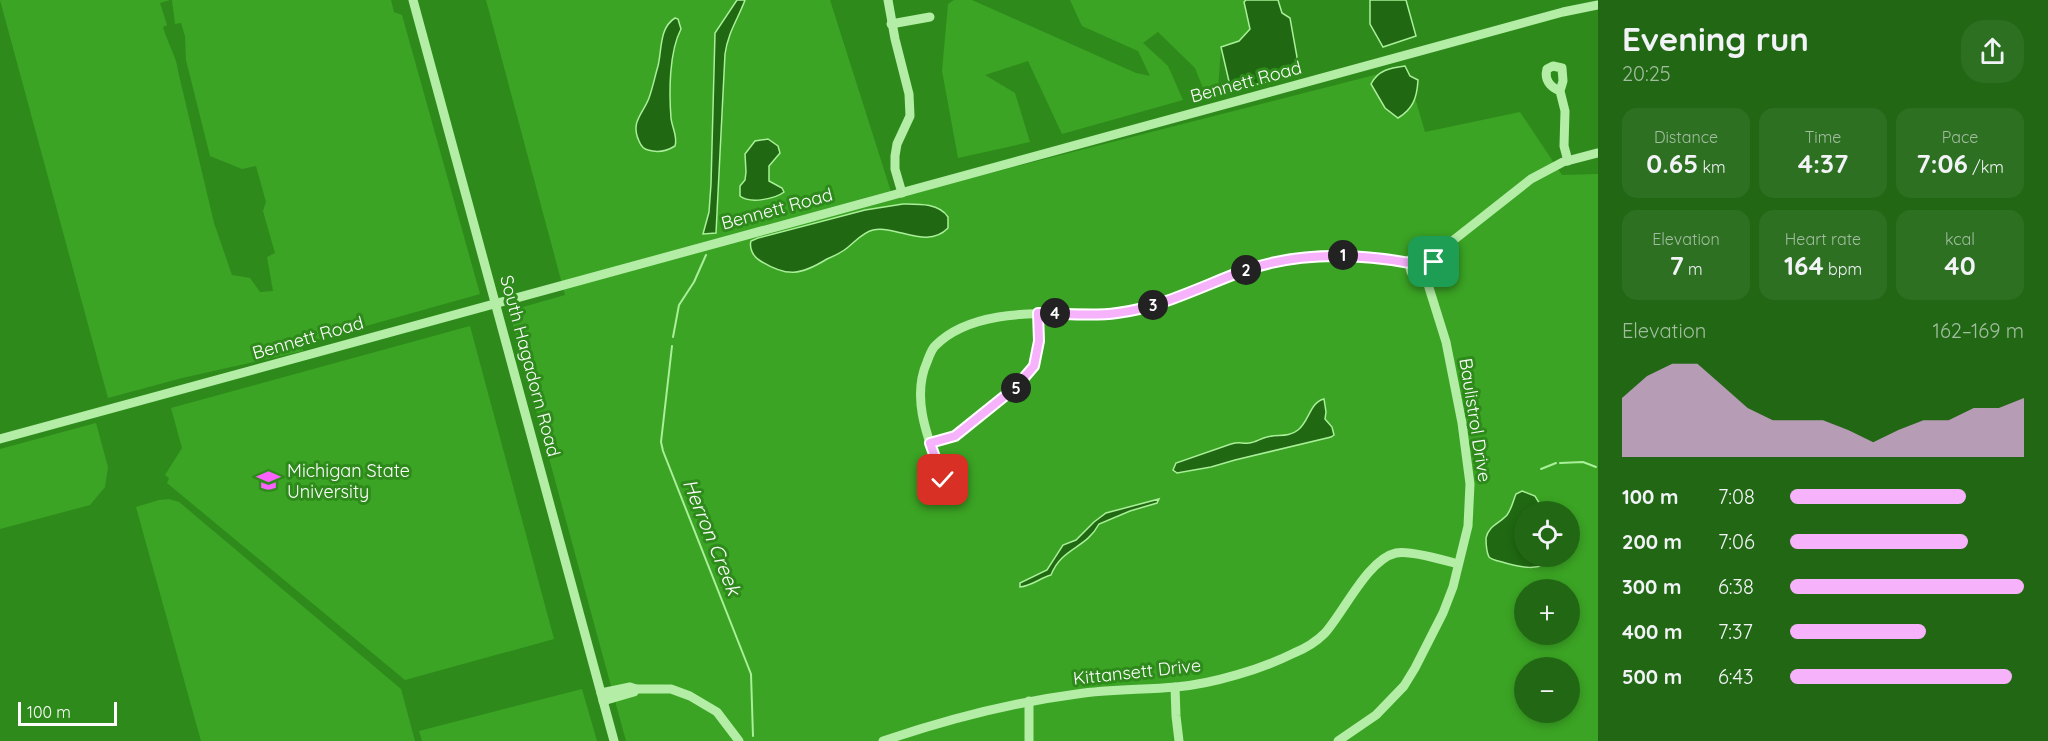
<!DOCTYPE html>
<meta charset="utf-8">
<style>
body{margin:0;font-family:Quicksand,sans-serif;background:#2e7022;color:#f1f3f6;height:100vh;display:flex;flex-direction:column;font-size:22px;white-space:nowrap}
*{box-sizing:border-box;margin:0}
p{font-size:20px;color:#a2bea0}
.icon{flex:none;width:33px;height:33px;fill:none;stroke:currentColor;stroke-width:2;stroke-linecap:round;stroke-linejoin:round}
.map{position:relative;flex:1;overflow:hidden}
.sheet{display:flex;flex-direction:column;background:#226814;width:450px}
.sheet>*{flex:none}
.tools{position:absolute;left:1514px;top:501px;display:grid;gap:12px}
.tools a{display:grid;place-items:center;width:66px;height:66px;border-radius:50%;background:#226814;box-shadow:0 3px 9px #0003;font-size:30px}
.scale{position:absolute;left:18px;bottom:15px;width:99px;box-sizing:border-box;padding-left:6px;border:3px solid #fff;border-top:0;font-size:16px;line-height:21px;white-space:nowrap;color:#fff;-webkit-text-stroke:4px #2e8b1b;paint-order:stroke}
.pin{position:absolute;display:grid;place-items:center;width:51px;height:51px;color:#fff;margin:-26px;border-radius:12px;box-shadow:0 3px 9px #0006}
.km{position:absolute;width:30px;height:30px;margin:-15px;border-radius:50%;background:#222;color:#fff;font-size:16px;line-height:30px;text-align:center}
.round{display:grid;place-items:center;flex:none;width:63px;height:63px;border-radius:24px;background:#2e7022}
.head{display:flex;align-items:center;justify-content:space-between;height:102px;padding:0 24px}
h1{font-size:33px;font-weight:800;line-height:45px}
.metrics{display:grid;grid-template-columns:repeat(3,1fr);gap:9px;height:102px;padding:6px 24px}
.metrics div{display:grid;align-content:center;border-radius:15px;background:#2e7022;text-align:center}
.metrics b{font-size:26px;font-weight:800}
.metrics small{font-size:16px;font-weight:400}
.metrics p{font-size:16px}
.chart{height:168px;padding:12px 24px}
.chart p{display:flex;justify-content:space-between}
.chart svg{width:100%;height:108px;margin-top:6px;fill:#f6b2fa;opacity:.7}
ul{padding:0 24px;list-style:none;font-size:20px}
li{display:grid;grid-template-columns:96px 72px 1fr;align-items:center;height:45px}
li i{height:15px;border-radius:8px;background:#f6b2fa}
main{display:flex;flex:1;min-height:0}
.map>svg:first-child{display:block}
.green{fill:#3ba424;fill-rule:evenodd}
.water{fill:#206912;stroke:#aaef99;stroke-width:1.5}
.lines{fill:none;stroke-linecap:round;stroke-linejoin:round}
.stream{stroke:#aaef99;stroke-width:2}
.minor{stroke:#b3eda6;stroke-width:9}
.route-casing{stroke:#fff;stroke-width:12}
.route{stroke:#f6b2fa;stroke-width:8}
.labels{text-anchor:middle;stroke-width:6;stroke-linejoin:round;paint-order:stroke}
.street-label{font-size:18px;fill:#fff;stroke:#2e8b1b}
.poi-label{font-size:18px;fill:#fff;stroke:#2e8b1b;text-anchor:start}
.water-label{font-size:20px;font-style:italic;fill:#fff;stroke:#2e8b1b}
</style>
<main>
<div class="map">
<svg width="1598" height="741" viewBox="0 0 1598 741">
<rect width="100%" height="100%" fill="#2e8b1b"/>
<g class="green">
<path d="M 0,0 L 170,0 L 160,3 L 167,25 L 163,27 C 166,39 178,61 178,71 L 214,223 L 232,275 L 250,278 L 260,292 L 273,291 L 267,257 L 275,253 L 263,211 L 266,202 L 256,166 L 242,169 L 210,156 L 186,60 L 185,36 L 181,23 L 175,24 L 172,0 L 391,0 L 394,12 L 402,15 L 480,294 L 302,344 L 303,351 L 182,378 L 108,398 Z"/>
<path d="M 486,0 L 830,0 L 893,198 L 1406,67 L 1425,132 L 1520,112 L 1562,175 L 1598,174 L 1598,741 L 626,741 L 509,311 L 565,295 ZM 1524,512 L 1569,512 L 1569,556 L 1524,556 ZM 1524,590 L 1569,590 L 1569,634 L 1524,634 ZM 1524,668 L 1569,668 L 1569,712 L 1524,712 Z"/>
<polygon points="954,0 972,0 1136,73 1150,76 1138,51 1082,26 1070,0 1246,0 1244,2 1250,29 1239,41 1221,47 1218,90 1205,93 1195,68 1158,32 1143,43 1168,66 1183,100 1062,134 1028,61 985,75 1015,93 1030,142 958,158 942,71 948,4"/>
<polygon points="470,326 554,639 405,680 167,483 169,478 165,475 182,448 171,408"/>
<polygon points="96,423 108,467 105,487 90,505 0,529 0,449"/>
<polygon points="169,499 179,502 401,689 415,741 201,741 136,507 159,500"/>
<polygon points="582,689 597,741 422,741 419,731"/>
</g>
<g class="water">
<path d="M 737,0 L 745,0 C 738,19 728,32 725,54 L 716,233 L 703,234 L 709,212 L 711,184 L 715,33 Z"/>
<polygon points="1246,0 1278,0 1282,13 1290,18 1297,57 1293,76 1231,90 1221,47 1239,41 1250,29 1244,2"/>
<polygon points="1370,0 1406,0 1416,36 1383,47 1370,24"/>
<path d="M 675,18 L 678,19 L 681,29 C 669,52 669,92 671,118 C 672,128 678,136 675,146 C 667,151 658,153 648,150 C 643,149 641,146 639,141 C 630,122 643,114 649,98 C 653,87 655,76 658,66 C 662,50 659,28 675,18 Z"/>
<path d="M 1405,66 L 1410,76 L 1418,80 C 1417,98 1413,109 1398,118 L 1385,108 L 1371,84 C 1378,70 1390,68 1405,66 Z"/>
<path d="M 768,139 L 778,146 L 780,153 L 769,166 L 769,181 L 782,188 L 784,192 C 775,199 750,204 740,196 L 740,186 L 745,180 L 746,172 L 745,154 L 755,141 Z"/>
<path d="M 903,204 C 918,204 939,203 948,217 L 948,228 C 927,250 897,225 873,230 C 863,232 855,242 847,248 C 841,253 834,256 827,259 C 801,275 787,278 759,260 C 753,256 749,248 751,241 L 758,238 L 865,210 Z"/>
<path d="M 1324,399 L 1326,412 L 1325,419 L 1332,427 L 1334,435 L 1331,437 L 1235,460 L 1211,467 L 1177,473 L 1173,470 L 1176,463 L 1231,444 C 1241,441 1241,444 1249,443 C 1255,443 1261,438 1267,437 C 1278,434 1288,438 1298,430 C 1309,422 1310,402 1324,399 Z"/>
<path d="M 1522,491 L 1535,496 L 1544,511 L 1524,512 L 1524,556 L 1554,557 C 1541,573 1519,567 1502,562 C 1498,561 1492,560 1489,557 C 1487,553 1486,543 1486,538 C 1488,526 1500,523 1507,515 C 1512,508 1513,501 1516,494 Z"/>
<path d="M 1159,499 L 1157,503 L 1130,511 L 1099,524 C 1086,549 1062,547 1051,575 C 1040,578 1032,586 1020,587 L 1020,583 L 1047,570 L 1063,545 L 1076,540 L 1094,522 L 1106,513 Z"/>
</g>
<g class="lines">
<g class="stream">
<polyline points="673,337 679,305 694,282 706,255"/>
<polyline points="672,346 661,442 663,451 751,674 753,736"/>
<polyline points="1560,463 1583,462 1596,467"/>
<polyline points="1541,469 1556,463"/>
</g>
<g class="minor">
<polyline points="413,0 614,741"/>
<polyline points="888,0 895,39 909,94 910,116 897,144 895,156 895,169 902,193"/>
<polyline points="891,24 930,17"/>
<path d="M 1560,91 C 1550,87 1544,80 1547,69 L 1553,66 L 1562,68 L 1563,81 L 1560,91 L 1565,111 L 1564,146 L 1568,161"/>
<circle cx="1422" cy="267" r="12"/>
<polyline points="1432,259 1441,250 1531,179 1563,162 1597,153"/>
<polyline points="0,439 1563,12 1598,5"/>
<polyline points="930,443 955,436 1016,387 1034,365 1039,341 1039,313"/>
<path d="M 943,480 C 930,443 910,400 927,362 C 929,357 931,350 935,346 C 969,311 1033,313 1078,313 C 1091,313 1106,315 1119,313 C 1163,305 1202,286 1244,271 C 1299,252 1354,254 1410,263"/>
<polyline points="1175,687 1176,716 1179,741"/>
<polyline points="601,693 630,687 636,689 671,689 690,696 717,712 739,741"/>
<polyline points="603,701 634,692 636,689"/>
<polyline points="1029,701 1029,741"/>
<path d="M 883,741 C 948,719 1008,703 1077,694 C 1110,689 1143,690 1176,687 C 1212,684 1262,669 1294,653 C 1304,649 1317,641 1325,633 C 1344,612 1368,559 1396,553 C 1409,550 1444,560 1458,564"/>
<polyline points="1338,741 1376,715 1404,686 1415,668 1443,613 1453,587 1468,526 1470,484 1462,423 1446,342 1426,278"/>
</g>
</g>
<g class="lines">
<defs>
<path id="route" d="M 943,480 L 930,443 L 955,436 L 1016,387 L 1034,366 L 1039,341 L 1038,313 C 1064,313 1091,317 1117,313 C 1160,308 1202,286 1243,271 C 1297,252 1354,253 1410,263 C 1416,252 1428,252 1434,262"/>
</defs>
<use href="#route" class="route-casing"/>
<use href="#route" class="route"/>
</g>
<defs>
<symbol id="university-bare" viewBox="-9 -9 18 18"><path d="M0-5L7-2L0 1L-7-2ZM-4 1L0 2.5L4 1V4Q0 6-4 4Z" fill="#fb62fe" stroke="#2e8b1b" stroke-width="2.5" paint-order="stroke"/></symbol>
</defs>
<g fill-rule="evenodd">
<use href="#university-bare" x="252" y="464" width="33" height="33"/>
</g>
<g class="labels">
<g class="street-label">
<text transform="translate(1246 82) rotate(-15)" y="6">Bennett Road</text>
<text transform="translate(777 209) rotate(-15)" y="6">Bennett Road</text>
<text transform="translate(308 338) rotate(-16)" y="6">Bennett Road</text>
<text transform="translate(530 366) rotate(75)" y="6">South Hagadorn Road</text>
<text transform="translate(1475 420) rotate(81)" y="6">Baulistrol Drive</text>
<text transform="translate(1137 672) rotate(-6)" y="6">Kittansett Drive</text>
</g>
<g class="poi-label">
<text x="287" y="477">Michigan State<tspan x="287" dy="21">University</tspan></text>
</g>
<g class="water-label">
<text transform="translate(712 537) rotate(68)" y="7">Herron Creek</text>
</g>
</g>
</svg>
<div class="tools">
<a><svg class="icon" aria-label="locate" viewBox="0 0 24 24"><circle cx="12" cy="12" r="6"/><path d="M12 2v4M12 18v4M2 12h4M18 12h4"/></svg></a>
<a>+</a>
<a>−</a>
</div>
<div class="scale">100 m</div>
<div class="pin" style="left:1434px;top:262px;background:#1e9e55"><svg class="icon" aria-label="arrive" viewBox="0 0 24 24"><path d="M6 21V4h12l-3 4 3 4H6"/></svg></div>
<div class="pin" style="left:943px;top:480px;background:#d93025"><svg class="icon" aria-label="check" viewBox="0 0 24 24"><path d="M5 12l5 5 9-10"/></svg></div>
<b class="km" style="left:1343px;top:255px">1</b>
<b class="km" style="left:1246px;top:270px">2</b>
<b class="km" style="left:1153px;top:305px">3</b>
<b class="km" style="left:1055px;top:313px">4</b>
<b class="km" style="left:1016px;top:388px">5</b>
</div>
<section class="sheet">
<div class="head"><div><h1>Evening run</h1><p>20:25</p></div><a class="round"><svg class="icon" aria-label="share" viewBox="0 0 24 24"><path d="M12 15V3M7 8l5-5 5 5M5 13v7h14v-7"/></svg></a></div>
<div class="metrics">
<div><p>Distance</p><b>0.65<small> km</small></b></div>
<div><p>Time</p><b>4:37</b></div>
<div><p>Pace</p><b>7:06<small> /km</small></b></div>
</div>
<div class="metrics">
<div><p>Elevation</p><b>7<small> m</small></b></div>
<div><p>Heart rate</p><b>164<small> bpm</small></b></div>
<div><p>kcal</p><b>40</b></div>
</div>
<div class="chart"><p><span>Elevation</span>162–169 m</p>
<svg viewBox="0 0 160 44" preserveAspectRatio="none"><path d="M0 44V20L10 11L20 6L30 6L40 15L50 24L60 29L70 29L80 29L90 33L100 38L110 33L120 29L130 29L140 24L150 24L160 20V44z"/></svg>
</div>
<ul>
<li><b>100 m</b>7:08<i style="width:75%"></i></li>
<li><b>200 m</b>7:06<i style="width:76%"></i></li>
<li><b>300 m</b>6:38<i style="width:100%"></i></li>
<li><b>400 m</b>7:37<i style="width:58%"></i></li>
<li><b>500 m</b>6:43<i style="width:95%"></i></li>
</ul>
</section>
</main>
